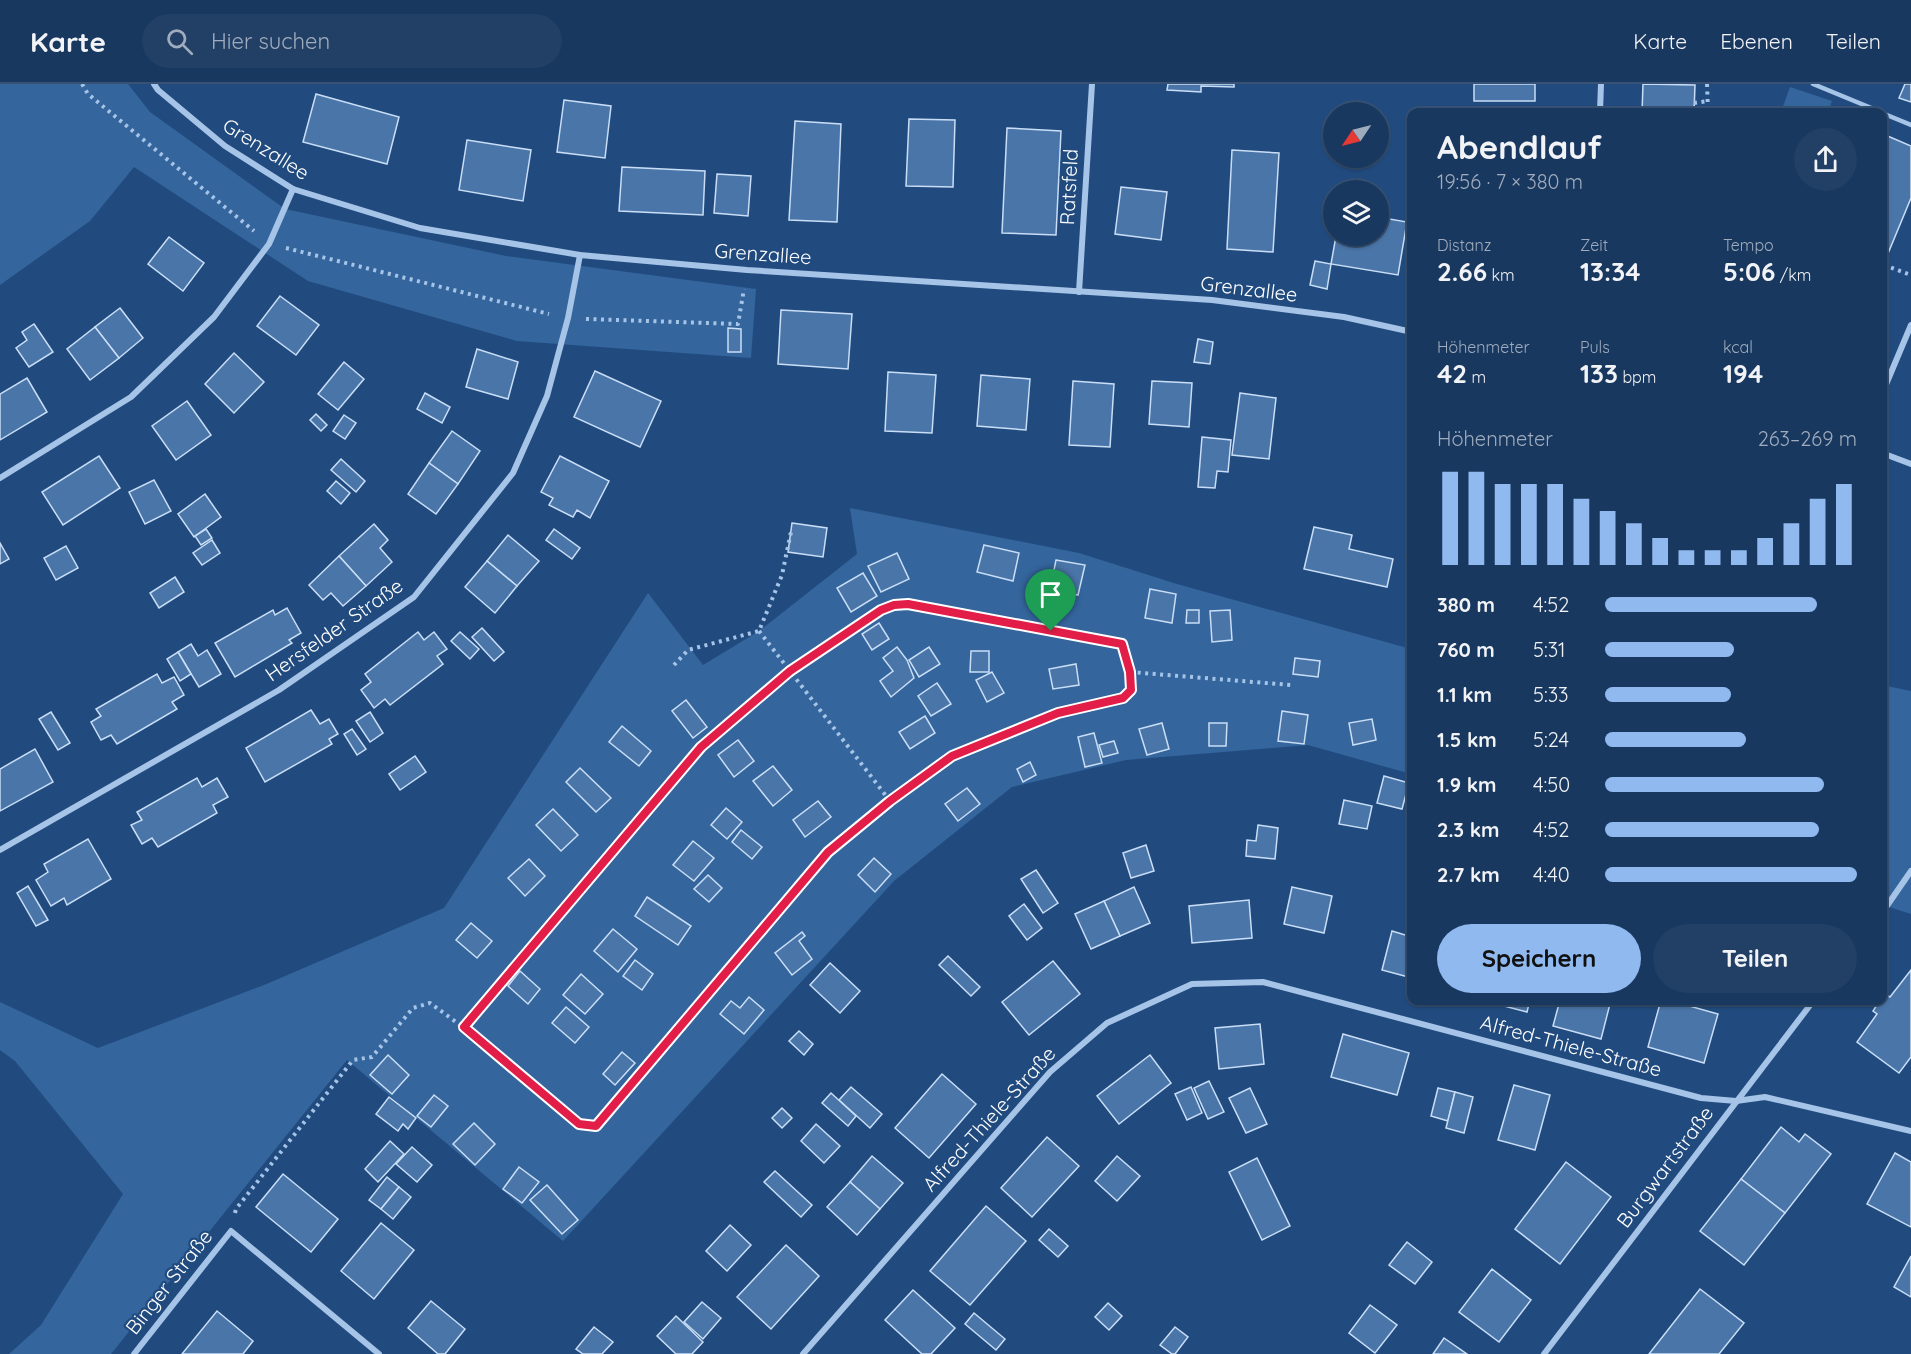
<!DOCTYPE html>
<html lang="de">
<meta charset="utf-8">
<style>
body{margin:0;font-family:Quicksand,sans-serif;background:#223f65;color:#f1f3f6;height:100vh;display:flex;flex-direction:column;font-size:22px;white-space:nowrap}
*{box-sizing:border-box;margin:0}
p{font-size:20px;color:#9facbd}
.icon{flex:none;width:33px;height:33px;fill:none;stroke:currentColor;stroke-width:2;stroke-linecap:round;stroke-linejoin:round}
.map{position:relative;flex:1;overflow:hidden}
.side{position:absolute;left:1407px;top:24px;width:480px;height:897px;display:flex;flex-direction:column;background:#19385f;border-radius:12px;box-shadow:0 2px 4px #0004,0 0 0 2px #375274}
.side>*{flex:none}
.needle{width:39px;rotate:235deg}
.controls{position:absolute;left:1323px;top:18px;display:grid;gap:12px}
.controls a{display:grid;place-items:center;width:66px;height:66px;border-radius:50%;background:#19385f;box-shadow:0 2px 4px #0004,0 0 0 2px #375274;font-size:30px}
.pin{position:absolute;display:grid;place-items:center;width:51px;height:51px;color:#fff;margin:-62px -26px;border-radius:50% 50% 50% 0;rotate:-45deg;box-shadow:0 0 6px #0007}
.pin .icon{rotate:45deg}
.round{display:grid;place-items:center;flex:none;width:63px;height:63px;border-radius:32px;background:#223f65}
.summary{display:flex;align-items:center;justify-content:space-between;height:102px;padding:0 30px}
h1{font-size:33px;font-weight:700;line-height:45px}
.metrics{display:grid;grid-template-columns:repeat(3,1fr);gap:9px;height:102px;padding:6px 30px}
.metrics div{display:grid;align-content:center}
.metrics b{font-size:26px;font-weight:700}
.metrics small{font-size:16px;font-weight:400}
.metrics p{font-size:16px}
.chart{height:168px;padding:12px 30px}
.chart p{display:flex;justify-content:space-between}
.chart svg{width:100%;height:108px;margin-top:6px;stroke:#90b9f0;stroke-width:6}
.button{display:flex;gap:12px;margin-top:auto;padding:12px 30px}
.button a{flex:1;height:69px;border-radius:36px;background:#90b9f0;color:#111;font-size:24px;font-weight:700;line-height:69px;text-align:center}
.button a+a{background:#223f65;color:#f1f3f6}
ul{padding:0 30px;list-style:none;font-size:20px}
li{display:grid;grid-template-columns:96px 72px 1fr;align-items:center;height:45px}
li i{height:15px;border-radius:8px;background:#90b9f0}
header{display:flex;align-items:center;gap:36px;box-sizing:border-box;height:84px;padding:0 30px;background:#19385f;border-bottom:2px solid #375274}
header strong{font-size:28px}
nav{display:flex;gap:33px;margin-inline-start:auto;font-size:21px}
.search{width:420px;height:54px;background:#223f65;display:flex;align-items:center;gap:15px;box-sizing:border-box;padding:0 21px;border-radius:33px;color:#9facbd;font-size:22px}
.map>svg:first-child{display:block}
.green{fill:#34659d}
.building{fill:#4a75a8;stroke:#c9def6;stroke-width:1.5}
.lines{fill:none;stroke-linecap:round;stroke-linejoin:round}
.path{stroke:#a6c4e7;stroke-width:4;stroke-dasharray:3 4.5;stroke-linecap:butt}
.lane{stroke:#a6c4e7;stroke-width:4.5}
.street{stroke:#a6c4e7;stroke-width:6}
.route-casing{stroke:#fff;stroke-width:12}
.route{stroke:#e11d48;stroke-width:8}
.labels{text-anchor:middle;stroke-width:4.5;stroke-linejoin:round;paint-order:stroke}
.street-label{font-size:20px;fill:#fff;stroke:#214b7f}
</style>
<header>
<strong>Karte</strong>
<div class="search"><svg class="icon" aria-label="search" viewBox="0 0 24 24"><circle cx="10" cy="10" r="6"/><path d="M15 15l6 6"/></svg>Hier suchen</div>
<nav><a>Karte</a><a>Ebenen</a><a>Teilen</a></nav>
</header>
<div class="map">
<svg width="1911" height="1270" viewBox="0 0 1911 1270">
<rect width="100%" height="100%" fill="#214b7f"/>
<g class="green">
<polygon points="0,0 128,0 150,28 285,125 506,172 756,205 751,274 517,257 308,197 134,83 90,137 0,201"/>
<polygon points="1790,3 1832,17 1828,28 1781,28"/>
<polygon points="850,424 1079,469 1177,500 1411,565 1411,690 1308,661 1126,676 1012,703 894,797 563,1157 347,976 111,1270 9,1270 41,1241 123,1110 15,977 0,966 0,918 98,964 264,901 444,824 648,509 703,581 759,547 857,470"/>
<polygon points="1882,601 1911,607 1911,830 1883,821"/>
</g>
<g class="building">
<polygon points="1168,0 1234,0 1234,3 1201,2 1201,8 1167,6"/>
<rect x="1474" y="0" width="61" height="17"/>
<polygon points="1643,0 1695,1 1694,28 1642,28"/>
<polygon points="1905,0 1911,0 1911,18 1899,14"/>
<polygon points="316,10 399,33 387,80 303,58"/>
<polygon points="564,16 611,22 605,74 557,68"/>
<polygon points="909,35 955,36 953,103 906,102"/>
<polygon points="795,37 841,40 837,138 789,136"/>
<polygon points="1007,44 1061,47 1056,151 1002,149"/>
<polygon points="1883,50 1911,62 1911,114 1882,184"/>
<polygon points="467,56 531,66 523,117 459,106"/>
<polygon points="1232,66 1279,69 1273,168 1227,165"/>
<polygon points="622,83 705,87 703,131 619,127"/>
<polygon points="717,90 751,92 748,132 714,129"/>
<polygon points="1121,103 1167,108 1161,156 1115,150"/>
<polygon points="1378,133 1407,138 1398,191 1331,180 1336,152 1378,152"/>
<polygon points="169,153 204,179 183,207 148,180"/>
<polygon points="1315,177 1331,180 1327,205 1310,201"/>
<polygon points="280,212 319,241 296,271 257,242"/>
<polygon points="120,224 143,254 119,274 95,243"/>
<polygon points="781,226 852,230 848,285 778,280"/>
<polygon points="34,240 53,268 29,283 16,264 27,256 22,248"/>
<polygon points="95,243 119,274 90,296 67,265"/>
<polygon points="728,244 741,245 741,268 728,268"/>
<polygon points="1198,255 1213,258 1210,280 1194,278"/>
<polygon points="477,265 518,278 508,315 466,303"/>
<polygon points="234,269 264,298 234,329 205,300"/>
<polygon points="344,278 364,295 338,326 318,310"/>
<polygon points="595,287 661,317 640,363 574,333"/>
<polygon points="888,288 936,291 932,349 885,347"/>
<polygon points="981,291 1030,295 1026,346 977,342"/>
<polygon points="27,294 47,328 0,356 0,310"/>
<polygon points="1073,297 1114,300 1110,363 1069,361"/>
<polygon points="1152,297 1192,299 1189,343 1149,340"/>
<polygon points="425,309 450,323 442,339 417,325"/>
<polygon points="1240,309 1276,314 1269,375 1232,371"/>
<polygon points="187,317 211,351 176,376 152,342"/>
<polygon points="316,330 327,341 321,347 310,336"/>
<polygon points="344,331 356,339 345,355 333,347"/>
<polygon points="452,347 480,367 458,400 429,379"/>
<polygon points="1202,353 1231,356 1228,388 1217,387 1215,404 1198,403"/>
<polygon points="99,372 120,404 63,441 42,408"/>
<polygon points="560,372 609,397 590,434 577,426 573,433 549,421 553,414 541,408"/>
<polygon points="341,375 365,397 356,408 331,386"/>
<polygon points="429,379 458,400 436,430 408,410"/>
<polygon points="154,396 171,427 145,440 129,408"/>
<polygon points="336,397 350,409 341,420 327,407"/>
<polygon points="205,410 221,433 194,453 178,430"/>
<polygon points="792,439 827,444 823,473 788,468"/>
<polygon points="374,440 388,456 380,464 392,478 366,502 339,472"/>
<polygon points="1314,443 1352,451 1349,465 1393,475 1387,503 1304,485"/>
<polygon points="206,445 212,454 201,461 195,452"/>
<polygon points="554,445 580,464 572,475 546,456"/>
<polygon points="508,451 539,477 517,502 487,477"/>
<polygon points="212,456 220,469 202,481 193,469"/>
<polygon points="0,459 9,475 0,480"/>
<polygon points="984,461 1019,469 1013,497 977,488"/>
<polygon points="66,462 78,484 56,496 44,474"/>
<polygon points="897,469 909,495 881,508 868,482"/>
<polygon points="339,472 366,502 343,522 331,509 323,516 309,501"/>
<polygon points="1056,476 1085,481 1078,511 1050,505"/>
<polygon points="487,477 517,502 495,529 465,503"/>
<polygon points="863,489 877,512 851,528 837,504"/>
<polygon points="175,493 184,508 159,524 150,509"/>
<polygon points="1150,505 1176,510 1172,539 1145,534"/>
<polygon points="287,524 301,549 289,556 292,559 235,593 215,559 273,526 275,531"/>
<polygon points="1187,526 1199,526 1199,539 1186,539"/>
<polygon points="1230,526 1232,556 1212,558 1210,527"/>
<polygon points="879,539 889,555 872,566 862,550"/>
<polygon points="482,544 504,568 494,577 472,553"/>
<polygon points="418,548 424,556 434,548 447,565 437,572 443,580 390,621 385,615 374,624 361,606 371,598 365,590"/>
<polygon points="460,548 479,565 470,575 451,557"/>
<polygon points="191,560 198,572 207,566 221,590 199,603 178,568"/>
<polygon points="897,563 907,576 914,594 891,613 880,597 893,587 883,574"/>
<polygon points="929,563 940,580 919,593 909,576"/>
<polygon points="971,567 989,567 989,588 970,588"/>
<polygon points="178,568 191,590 180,597 167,575"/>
<polygon points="1295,574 1320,577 1318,593 1293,590"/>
<polygon points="1076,580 1079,601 1053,605 1049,585"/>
<polygon points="992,588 1004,609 987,618 976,596"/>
<polygon points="157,590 162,599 174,593 184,611 172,618 177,625 117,660 111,651 101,656 91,638 101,632 96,625"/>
<polygon points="937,599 951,620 931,632 918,612"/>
<polygon points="686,616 707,643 693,654 672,627"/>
<polygon points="311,626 320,640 329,635 338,650 329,655 332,660 265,698 246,664"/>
<polygon points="1282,627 1308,631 1304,660 1278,657"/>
<polygon points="51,628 70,659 58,666 39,635"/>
<polygon points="370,628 383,649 370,658 356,637"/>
<polygon points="925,632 935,649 910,665 899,648"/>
<polygon points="1372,635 1376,656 1353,661 1349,639"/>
<polygon points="1162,639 1169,665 1147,671 1139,645"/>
<polygon points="1209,639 1227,639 1226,662 1209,662"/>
<polygon points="622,642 651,667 639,682 609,658"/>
<polygon points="352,645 366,665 357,671 344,650"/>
<polygon points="1094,649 1102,679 1085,683 1078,653"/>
<polygon points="738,656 754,677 734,693 718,671"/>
<polygon points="1114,657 1118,669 1103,673 1099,661"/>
<polygon points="35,665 53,698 0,727 0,685"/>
<polygon points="415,672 426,688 400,706 389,690"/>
<polygon points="1030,678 1036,691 1023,698 1017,685"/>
<polygon points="773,682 792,706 773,722 753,697"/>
<polygon points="580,684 611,714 596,728 566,698"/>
<polygon points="1384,692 1409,699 1402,725 1377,719"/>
<polygon points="197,694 202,703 217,694 228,713 213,721 217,729 158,763 152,754 142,760 131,741 142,736 137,728"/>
<polygon points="967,704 980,720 958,737 945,720"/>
<polygon points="1344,716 1372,722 1367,745 1339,740"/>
<polygon points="818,717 831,733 805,753 793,736"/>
<polygon points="726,724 742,738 727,755 711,741"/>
<polygon points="553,725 578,751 561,767 536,741"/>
<polygon points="1258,741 1278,744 1275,775 1246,772 1247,756 1256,757"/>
<polygon points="741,746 762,763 752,775 732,758"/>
<polygon points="88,755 111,795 67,821 64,814 51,822 36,796 48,788 44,780"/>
<polygon points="693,757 714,774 694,797 673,781"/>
<polygon points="1146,761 1154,787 1131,794 1123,769"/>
<polygon points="874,774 891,790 875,808 858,791"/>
<polygon points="529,775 545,792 525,812 508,794"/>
<polygon points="1036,786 1058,819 1043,829 1021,795"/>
<polygon points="708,791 722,804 709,818 694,805"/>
<polygon points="28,802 48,836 36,842 17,809"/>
<polygon points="1134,803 1150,839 1120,852 1104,817"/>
<polygon points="1292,803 1332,812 1324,849 1284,840"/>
<polygon points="647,813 691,842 678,861 635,832"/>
<polygon points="1249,816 1252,854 1192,859 1189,822"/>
<polygon points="1104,817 1120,852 1091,865 1075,830"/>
<polygon points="1024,820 1042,844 1027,856 1009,832"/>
<polygon points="471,839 492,857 477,874 456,856"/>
<polygon points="613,845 637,865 618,888 594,867"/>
<polygon points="1392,847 1412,853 1412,894 1382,886"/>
<polygon points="802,848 805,852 799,857 812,875 792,891 775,869"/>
<polygon points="948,872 980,903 971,912 939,881"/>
<polygon points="635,876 653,890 642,906 623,892"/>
<polygon points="1053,877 1080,910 1029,951 1002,918"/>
<polygon points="830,879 860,907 840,929 810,901"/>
<polygon points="1911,886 1911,973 1899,989 1857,958 1877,930 1873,927 1880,916 1882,916 1885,910 1890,913"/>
<polygon points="520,887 540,905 528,920 508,902"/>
<polygon points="581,890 603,910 585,930 563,911"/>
<polygon points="749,913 764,926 744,950 720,930 731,917 740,924"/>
<polygon points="1481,916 1530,916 1527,928"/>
<polygon points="1560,916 1611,916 1601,955 1553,942"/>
<polygon points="1661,916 1668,916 1718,930 1704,979 1648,963"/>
<polygon points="566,923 589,943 575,959 552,939"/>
<polygon points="1260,940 1264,980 1219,985 1215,944"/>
<polygon points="799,947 813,960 804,971 789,957"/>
<polygon points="1343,950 1409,969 1397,1011 1331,993"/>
<polygon points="622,968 635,979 615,1001 603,990"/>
<polygon points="388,971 409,991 392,1010 370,991"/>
<polygon points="1150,971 1171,999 1119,1040 1097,1012"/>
<polygon points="942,990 976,1020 929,1074 895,1044"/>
<polygon points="1209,997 1224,1028 1208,1035 1194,1004"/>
<polygon points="1514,1001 1550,1011 1535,1066 1498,1056"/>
<polygon points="851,1003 882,1030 870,1044 839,1016"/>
<polygon points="1191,1003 1202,1029 1187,1036 1175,1010"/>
<polygon points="1250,1004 1267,1040 1246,1049 1229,1014"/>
<polygon points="1438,1004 1455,1008 1448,1037 1431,1032"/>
<polygon points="1455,1008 1473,1013 1464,1049 1446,1044"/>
<polygon points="831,1009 856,1032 848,1042 822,1019"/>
<polygon points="434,1011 448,1022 431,1043 417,1032"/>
<polygon points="389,1013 416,1034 408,1045 403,1040 398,1047 376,1030"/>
<polygon points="782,1024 792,1034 782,1044 772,1034"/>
<polygon points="474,1039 495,1060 475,1081 453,1060"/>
<polygon points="816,1040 840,1062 824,1079 801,1057"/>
<polygon points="1781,1043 1799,1058 1805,1050 1831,1070 1785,1129 1741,1095"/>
<polygon points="1047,1053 1079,1082 1032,1133 1001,1104"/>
<polygon points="390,1057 404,1070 378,1098 365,1085"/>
<polygon points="412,1063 432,1081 417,1098 396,1080"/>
<polygon points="1895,1069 1911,1078 1911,1143 1867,1120"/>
<polygon points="872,1072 903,1099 880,1125 850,1098"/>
<polygon points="1117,1072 1140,1092 1117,1117 1095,1097"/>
<polygon points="1257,1074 1290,1142 1262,1156 1229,1088"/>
<polygon points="1566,1078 1611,1113 1560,1180 1515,1145"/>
<polygon points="519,1083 539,1098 522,1119 503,1105"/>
<polygon points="775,1087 812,1121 801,1133 764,1098"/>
<polygon points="283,1090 338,1135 311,1168 256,1123"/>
<polygon points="387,1093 399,1103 381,1125 369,1116"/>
<polygon points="1741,1095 1785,1129 1744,1181 1700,1147"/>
<polygon points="850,1098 880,1125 857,1151 827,1123"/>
<polygon points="547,1101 578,1136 562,1150 530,1116"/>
<polygon points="399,1103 411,1113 393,1135 381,1125"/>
<polygon points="986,1122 1026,1157 970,1221 930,1187"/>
<polygon points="381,1139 414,1166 374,1215 341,1187"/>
<polygon points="730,1141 751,1161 727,1187 706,1167"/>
<polygon points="1049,1145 1068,1162 1058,1173 1039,1156"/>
<polygon points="1407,1158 1432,1178 1415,1200 1389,1181"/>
<polygon points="786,1161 819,1192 771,1245 737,1213"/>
<polygon points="1911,1172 1911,1213 1894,1203"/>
<polygon points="1492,1185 1531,1216 1499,1258 1459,1228"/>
<polygon points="1700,1205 1744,1239 1719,1270 1649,1270"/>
<polygon points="913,1206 955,1244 931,1270 922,1270 885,1236"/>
<polygon points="431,1217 465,1245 445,1270 438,1270 408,1244"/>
<polygon points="702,1218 721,1234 703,1255 684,1238"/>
<polygon points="1108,1219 1122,1232 1109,1246 1095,1233"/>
<polygon points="1370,1221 1397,1241 1375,1269 1349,1249"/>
<polygon points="217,1227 253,1257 243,1270 182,1270"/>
<polygon points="974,1229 1005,1255 996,1266 965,1240"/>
<polygon points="676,1232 703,1258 692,1270 676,1270 657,1252"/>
<polygon points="594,1243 613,1258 602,1270 583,1270 576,1265"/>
<polygon points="1175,1243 1188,1253 1175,1270 1172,1270 1160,1261"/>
<polygon points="1444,1254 1467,1270 1433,1270"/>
</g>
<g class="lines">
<g class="path">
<polyline points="82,0 88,10 254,147"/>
<polyline points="1707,0 1708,28"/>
<polyline points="1694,19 1708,17"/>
<polyline points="286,164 549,230"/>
<polyline points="1884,181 1911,191"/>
<polyline points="586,235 738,240 744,205"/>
<polyline points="759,547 790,587 881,527 894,521 908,520 1122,560 1130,588"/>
<polyline points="674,581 688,566 759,547 782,491 791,448"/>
<polyline points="463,943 701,664 790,587 890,717"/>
<polyline points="235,1129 236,1125 353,976 372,973 413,924 430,919 463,943 579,1040 596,1042 828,768 890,717 953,672 1058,629 1123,614 1131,606 1130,588 1291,601"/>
</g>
<g class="lane">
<polyline points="1813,0 1881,28"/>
<polyline points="1882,29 1911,41"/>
</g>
<g class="street">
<polyline points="154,0 158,6 225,62 293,105 420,144 580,171 747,186 1212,216 1344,233 1412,248"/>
<polyline points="1600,28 1601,0"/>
<polyline points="1079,208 1092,0"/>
<polyline points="1882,310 1911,241"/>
<polyline points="1882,369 1911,380"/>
<polyline points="0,394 131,313 214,233 269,160 293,105"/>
<polyline points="0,766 279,606 414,513 513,389 547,312 568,234 580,171"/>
<polyline points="1882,829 1911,787"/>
<polyline points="134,1270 231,1147 379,1270"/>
<polyline points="803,1270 1050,988 1107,939 1192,900 1263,898 1701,1014 1736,1017 1765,1013 1911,1047"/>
<polyline points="1544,1270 1814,916"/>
</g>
</g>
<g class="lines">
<defs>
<polygon id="route" points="908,520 1122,560 1130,588 1131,606 1123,614 1058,629 952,672 890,717 828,768 596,1042 579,1040 464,943 701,663 790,587 881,526 894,521"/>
</defs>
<use href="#route" class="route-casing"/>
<use href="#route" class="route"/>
</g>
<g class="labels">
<g class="street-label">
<text transform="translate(266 65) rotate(32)" y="7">Grenzallee</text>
<text transform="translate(1069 103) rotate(-87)" y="7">Ratsfeld</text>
<text transform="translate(763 170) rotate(4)" y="7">Grenzallee</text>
<text transform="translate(1249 205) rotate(7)" y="7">Grenzallee</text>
<text transform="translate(334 546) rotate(-35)" y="7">Hersfelder Straße</text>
<text transform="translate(1571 962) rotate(15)" y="7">Alfred-Thiele-Straße</text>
<text transform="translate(989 1035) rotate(-48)" y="7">Alfred-Thiele-Straße</text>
<text transform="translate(1665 1083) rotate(-53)" y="7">Burgwartstraße</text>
<text transform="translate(169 1198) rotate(-52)" y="7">Binger Straße</text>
</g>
</g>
</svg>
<div class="controls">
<a><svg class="needle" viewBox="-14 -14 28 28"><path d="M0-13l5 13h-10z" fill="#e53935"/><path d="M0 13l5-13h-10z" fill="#9facbd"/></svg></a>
<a><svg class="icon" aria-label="layers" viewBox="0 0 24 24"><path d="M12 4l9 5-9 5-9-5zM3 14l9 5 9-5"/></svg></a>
</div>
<div class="pin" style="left:1051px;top:547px;background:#1e9e55"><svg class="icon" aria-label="arrive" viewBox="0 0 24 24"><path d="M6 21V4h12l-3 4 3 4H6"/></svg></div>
<section class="side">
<div class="summary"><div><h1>Abendlauf</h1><p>19:56 · 7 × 380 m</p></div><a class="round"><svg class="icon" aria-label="share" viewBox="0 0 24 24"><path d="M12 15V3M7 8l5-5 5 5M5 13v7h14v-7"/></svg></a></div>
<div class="metrics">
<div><p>Distanz</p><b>2.66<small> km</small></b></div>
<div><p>Zeit</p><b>13:34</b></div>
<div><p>Tempo</p><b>5:06<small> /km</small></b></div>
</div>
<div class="metrics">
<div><p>Höhenmeter</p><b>42<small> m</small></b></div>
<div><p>Puls</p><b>133<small> bpm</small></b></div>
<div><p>kcal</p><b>194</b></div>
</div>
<div class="chart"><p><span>Höhenmeter</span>263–269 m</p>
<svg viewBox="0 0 160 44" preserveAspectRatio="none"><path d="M5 44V6M15 44V6M25 44V11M35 44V11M45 44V11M55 44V17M65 44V22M75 44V27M85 44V33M95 44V38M105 44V38M115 44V38M125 44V33M135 44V27M145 44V17M155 44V11"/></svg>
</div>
<ul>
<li><b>380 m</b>4:52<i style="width:84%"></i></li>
<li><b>760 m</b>5:31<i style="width:51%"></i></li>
<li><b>1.1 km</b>5:33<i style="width:50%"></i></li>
<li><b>1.5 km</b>5:24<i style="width:56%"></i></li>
<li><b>1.9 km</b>4:50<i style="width:87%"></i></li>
<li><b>2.3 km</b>4:52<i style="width:85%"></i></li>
<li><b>2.7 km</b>4:40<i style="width:100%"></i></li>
</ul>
<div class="button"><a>Speichern</a><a>Teilen</a></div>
</section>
</div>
